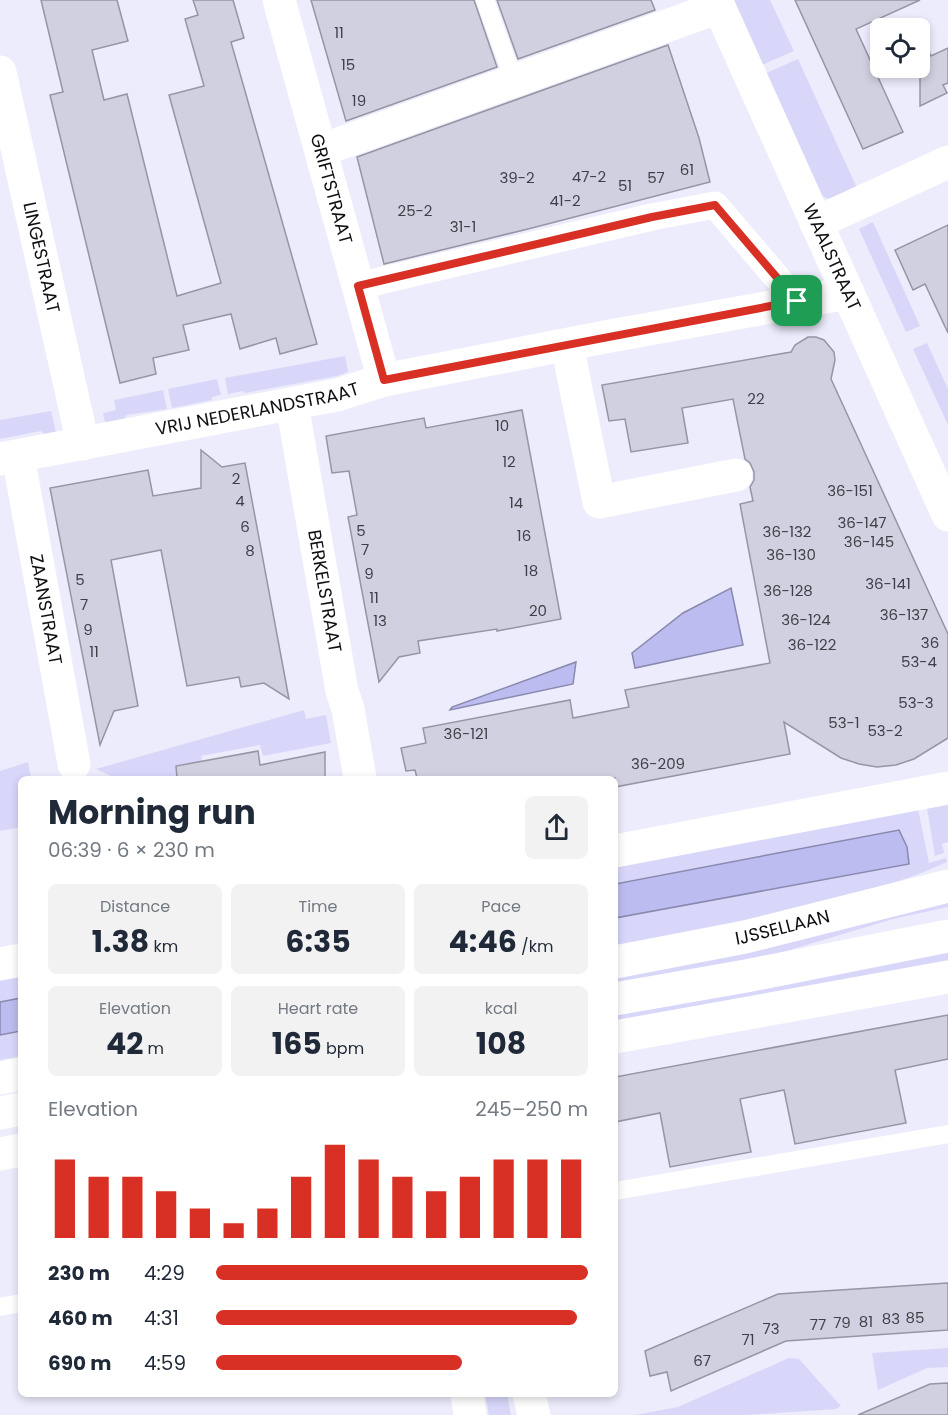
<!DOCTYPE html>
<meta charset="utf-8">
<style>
body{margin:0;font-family:Poppins,sans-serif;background:#f2f2f3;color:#1f2937;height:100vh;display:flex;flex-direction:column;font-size:22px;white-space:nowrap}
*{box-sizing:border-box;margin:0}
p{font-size:20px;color:#747a83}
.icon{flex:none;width:33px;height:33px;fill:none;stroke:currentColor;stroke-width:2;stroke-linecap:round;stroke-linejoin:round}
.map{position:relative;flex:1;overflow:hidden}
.sheet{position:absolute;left:18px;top:776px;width:600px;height:621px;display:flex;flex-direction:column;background:#fff;border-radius:9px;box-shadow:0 3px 9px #0003}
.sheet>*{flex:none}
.tools{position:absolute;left:870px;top:18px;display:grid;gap:12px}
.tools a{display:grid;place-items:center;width:60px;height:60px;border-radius:9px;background:#fff;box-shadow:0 3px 9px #0003;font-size:30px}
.pin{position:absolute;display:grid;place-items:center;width:51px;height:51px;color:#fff;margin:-26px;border-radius:12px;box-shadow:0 3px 9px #0006}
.round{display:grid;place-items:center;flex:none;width:63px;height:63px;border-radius:9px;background:#f2f2f3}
.head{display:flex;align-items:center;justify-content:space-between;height:102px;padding:0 30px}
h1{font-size:33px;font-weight:700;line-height:45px}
.figures{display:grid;grid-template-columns:repeat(3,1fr);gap:9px;height:102px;padding:6px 30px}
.figures div{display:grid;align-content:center;border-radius:9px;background:#f2f2f3;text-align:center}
.figures b{font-size:30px;font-weight:700}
.figures small{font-size:16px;font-weight:400}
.figures p{font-size:16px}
.chart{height:168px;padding:12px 30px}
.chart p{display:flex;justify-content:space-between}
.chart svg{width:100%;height:108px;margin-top:6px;stroke:#d93025;stroke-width:6}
ul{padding:0 30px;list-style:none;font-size:20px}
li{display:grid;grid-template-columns:96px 72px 1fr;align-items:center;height:45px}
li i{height:15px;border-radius:8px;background:#d93025}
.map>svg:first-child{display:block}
.green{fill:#d8d7fa}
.water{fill:#bdbcf0;stroke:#8988ae;stroke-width:1.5}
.building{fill:#d0d0e0;stroke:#9595a4;stroke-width:1.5}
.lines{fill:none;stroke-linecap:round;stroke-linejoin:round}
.service{stroke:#fff;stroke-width:18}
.pedestrian{stroke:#fff;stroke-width:27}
.minor{stroke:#fff;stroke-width:33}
.secondary{stroke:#fff;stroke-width:33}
.route-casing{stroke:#fff;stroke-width:12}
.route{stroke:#d93025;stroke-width:8}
.labels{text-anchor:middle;stroke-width:6;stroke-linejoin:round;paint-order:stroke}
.number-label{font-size:15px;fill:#3f3f47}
.street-label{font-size:18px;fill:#0f0f14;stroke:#fff}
</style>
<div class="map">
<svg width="948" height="1415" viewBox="0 0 948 1415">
<rect width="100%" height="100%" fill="#ececfc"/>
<g class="green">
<polygon points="730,0 770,0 794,51 760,66"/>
<polygon points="798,59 857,188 829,199 819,195 764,74"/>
<polygon points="873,222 920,326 906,332 859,229"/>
<polygon points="927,343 948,389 948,425 913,349"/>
<polygon points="345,356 348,372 337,376 245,393 243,391 228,394 225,378"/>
<polygon points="217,379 221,395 212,397 212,400 172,408 168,389"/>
<polygon points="163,390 167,409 127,415 121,423 105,422 103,413 116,410 114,400"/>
<polygon points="51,411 57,437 49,437 41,431 0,439 0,420"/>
<polygon points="304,710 306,719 326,715 331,743 263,756 260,745 201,756 204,775 187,778 115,778 96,769"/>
<polygon points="28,762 31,778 21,778 21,827 0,831 0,771"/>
<polygon points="948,804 948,842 942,844 944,853 935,856 927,808"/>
<path d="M 918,809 L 929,863 L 946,858 L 947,862 C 902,883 856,894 808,906 C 744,921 680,934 615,946 L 615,918 L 909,864 L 899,830 L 615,884 L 615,864 Z"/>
<polygon points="948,900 948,907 893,919 780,953 615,984 615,976"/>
<polygon points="948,952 948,968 615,1029 615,1013"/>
<polygon points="21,974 21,998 0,1002 0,978"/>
<polygon points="21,1031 21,1056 0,1060 0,1035"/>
<polygon points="948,1348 948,1367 927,1368 878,1390 872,1353"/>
<polygon points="789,1358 799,1359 841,1406 836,1409 745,1415 635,1415 678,1407"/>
<polygon points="485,1394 507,1394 511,1415 489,1415"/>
</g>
<g class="water">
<polygon points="731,588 743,645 635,668 632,653 683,613"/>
<polygon points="576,662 573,684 450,710 452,707"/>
<polygon points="899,830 907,847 909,864 615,918 615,884"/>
<polygon points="21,998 21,1031 0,1035 0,1002"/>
</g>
<g class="building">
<polygon points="41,0 117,0 128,41 92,50 104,100 127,94 177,296 221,283 169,95 204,86 185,19 198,15 193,0 233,0 244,38 231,42 317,344 280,354 276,338 240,349 231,314 183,325 189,350 153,358 156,374 120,383 50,95 63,92"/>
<polygon points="311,0 474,0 497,67 346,121"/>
<polygon points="497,0 651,0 655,10 518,59"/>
<polygon points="795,0 920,0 856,29 903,132 863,149"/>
<polygon points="920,30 931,56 948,48 948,83 943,85 947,93 920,106"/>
<polygon points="668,45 699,138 710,182 528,229 384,264 357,157"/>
<polygon points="948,225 948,333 925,284 913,290 895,250"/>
<polygon points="808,337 816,337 824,340 834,352 835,360 831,379 948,634 948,738 914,759 896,765 877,767 859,764 841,758 784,722 790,754 615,787 615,778 417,778 415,770 406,771 401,748 426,743 423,728 570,700 573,718 629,707 625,690 770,663 740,504 753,501 750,487 754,480 754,472 750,463 745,459 733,399 682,408 688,443 631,452 625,419 609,421 602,385 791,352 795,345"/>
<polygon points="522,410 561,619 497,631 497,629 418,641 420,653 399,657 379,682 348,517 357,515 349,471 332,473 326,436 424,418 426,428"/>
<polygon points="201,450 222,467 245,463 289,699 264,683 241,687 239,677 187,686 161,550 111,560 138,706 114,711 100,745 50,488 148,470 153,496 201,488"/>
<polygon points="258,751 260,765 325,752 325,778 177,778 176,766"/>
<polygon points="948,1015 948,1059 895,1070 906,1123 795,1144 784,1090 740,1099 751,1152 670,1167 660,1113 615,1122 615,1077"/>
<polygon points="948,1283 948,1330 786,1341 671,1391 667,1372 650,1376 645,1351 778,1294"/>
<polygon points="948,1383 948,1415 858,1415 930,1384"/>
</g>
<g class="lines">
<g class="service">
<polyline points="485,0 508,64"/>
<polyline points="615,1191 948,1134"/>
<polyline points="0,1307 21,1303"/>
</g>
<polyline class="pedestrian" points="358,286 652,217 715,205 797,301"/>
<g class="minor">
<path id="s1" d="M 279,0 L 384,380"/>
<path id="s2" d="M 716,0 L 948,515"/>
<path id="s3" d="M 0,72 L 83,444"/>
<polyline points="322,150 719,7"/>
<polyline points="816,223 948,162"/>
<polyline points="567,345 599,502 736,475"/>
<path id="s4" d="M 292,404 L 342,691 L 348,709 L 360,778"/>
<path id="s5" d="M 18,456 L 74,764"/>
<path id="s6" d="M 0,459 L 337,395 L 384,380 L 605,337 L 848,293"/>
<polyline points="615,851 948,788"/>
<polyline points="0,964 21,960"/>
<polyline points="615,1037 948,977"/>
<polyline points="0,1154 21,1150"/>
<polyline points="467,1394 470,1415"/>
<polyline points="529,1394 534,1415"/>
</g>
<g class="secondary">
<path id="s7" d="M 615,962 L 745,937 L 948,886"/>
<polyline points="615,999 746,976 948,936"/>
<polyline points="0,1078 21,1074"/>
<polyline points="0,1113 21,1109"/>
</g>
</g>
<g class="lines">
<defs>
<polygon id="route" points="715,205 797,301 384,380 358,286 652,217"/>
</defs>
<use href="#route" class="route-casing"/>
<use href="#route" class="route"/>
</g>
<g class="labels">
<g class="number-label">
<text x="339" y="38">11</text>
<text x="348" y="70">15</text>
<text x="359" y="106">19</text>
<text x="687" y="175">61</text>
<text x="589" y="182">47-2</text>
<text x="517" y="183">39-2</text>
<text x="656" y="183">57</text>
<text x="625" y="191">51</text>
<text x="565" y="206">41-2</text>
<text x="415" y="216">25-2</text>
<text x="463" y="232">31-1</text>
<text x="756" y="404">22</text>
<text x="502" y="431">10</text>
<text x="509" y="467">12</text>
<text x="236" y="484">2</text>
<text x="850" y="496">36-151</text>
<text x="240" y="506">4</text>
<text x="516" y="508">14</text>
<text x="862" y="528">36-147</text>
<text x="245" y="532">6</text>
<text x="361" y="536">5</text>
<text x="787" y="537">36-132</text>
<text x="524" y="541">16</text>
<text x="869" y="547">36-145</text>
<text x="365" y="555">7</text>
<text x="250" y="556">8</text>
<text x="791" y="560">36-130</text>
<text x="531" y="576">18</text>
<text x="369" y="579">9</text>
<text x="80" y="585">5</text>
<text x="888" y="589">36-141</text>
<text x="788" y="596">36-128</text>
<text x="374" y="603">11</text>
<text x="84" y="610">7</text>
<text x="538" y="616">20</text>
<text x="904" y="620">36-137</text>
<text x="806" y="625">36-124</text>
<text x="380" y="626">13</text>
<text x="88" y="635">9</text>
<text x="930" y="648">36</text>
<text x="812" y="650">36-122</text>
<text x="94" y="657">11</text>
<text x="919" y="667">53-4</text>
<text x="916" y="708">53-3</text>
<text x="844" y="728">53-1</text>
<text x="885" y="736">53-2</text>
<text x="466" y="739">36-121</text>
<text x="658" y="769">36-209</text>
<text x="915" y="1323">85</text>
<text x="891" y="1324">83</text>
<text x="866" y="1327">81</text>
<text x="842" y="1328">79</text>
<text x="818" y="1330">77</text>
<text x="771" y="1334">73</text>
<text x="748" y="1345">71</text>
<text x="702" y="1366">67</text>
</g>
<g class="street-label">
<text dy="6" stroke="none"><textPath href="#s1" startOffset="196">GRIFTSTRAAT</textPath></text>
<text dy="6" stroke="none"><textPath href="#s2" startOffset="282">WAALSTRAAT</textPath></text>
<text dy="6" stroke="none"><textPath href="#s3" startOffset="190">LINGESTRAAT</textPath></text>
<text dy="6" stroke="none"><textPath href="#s6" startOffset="262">VRIJ NEDERLANDSTRAAT</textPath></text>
<text dy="6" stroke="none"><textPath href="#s4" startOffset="190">BERKELSTRAAT</textPath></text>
<text dy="6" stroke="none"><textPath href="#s5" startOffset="156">ZAANSTRAAT</textPath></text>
<text dy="6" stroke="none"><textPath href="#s7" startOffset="171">IJSSELLAAN</textPath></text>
</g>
</g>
</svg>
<div class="tools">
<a><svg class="icon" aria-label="locate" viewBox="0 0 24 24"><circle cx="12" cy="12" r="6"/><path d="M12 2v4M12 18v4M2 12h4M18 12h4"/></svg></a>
</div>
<div class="pin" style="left:797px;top:301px;background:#1e9e55"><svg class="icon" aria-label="arrive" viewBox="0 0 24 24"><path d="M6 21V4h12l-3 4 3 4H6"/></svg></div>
<section class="sheet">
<div class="head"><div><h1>Morning run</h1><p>06:39 · 6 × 230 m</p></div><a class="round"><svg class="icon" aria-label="share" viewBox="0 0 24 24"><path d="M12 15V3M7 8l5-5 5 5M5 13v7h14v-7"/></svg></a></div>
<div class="figures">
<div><p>Distance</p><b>1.38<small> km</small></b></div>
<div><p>Time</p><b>6:35</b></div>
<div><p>Pace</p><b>4:46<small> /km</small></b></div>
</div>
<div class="figures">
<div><p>Elevation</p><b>42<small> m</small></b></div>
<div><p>Heart rate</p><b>165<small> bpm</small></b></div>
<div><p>kcal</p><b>108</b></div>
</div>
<div class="chart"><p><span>Elevation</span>245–250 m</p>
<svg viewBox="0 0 160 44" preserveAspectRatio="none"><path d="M5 44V12M15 44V19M25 44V19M35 44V25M45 44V32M55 44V38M65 44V32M75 44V19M85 44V6M95 44V12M105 44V19M115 44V25M125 44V19M135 44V12M145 44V12M155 44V12"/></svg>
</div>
<ul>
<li><b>230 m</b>4:29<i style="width:100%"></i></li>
<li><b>460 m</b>4:31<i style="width:97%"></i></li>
<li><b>690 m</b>4:59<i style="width:66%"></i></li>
</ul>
</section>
</div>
